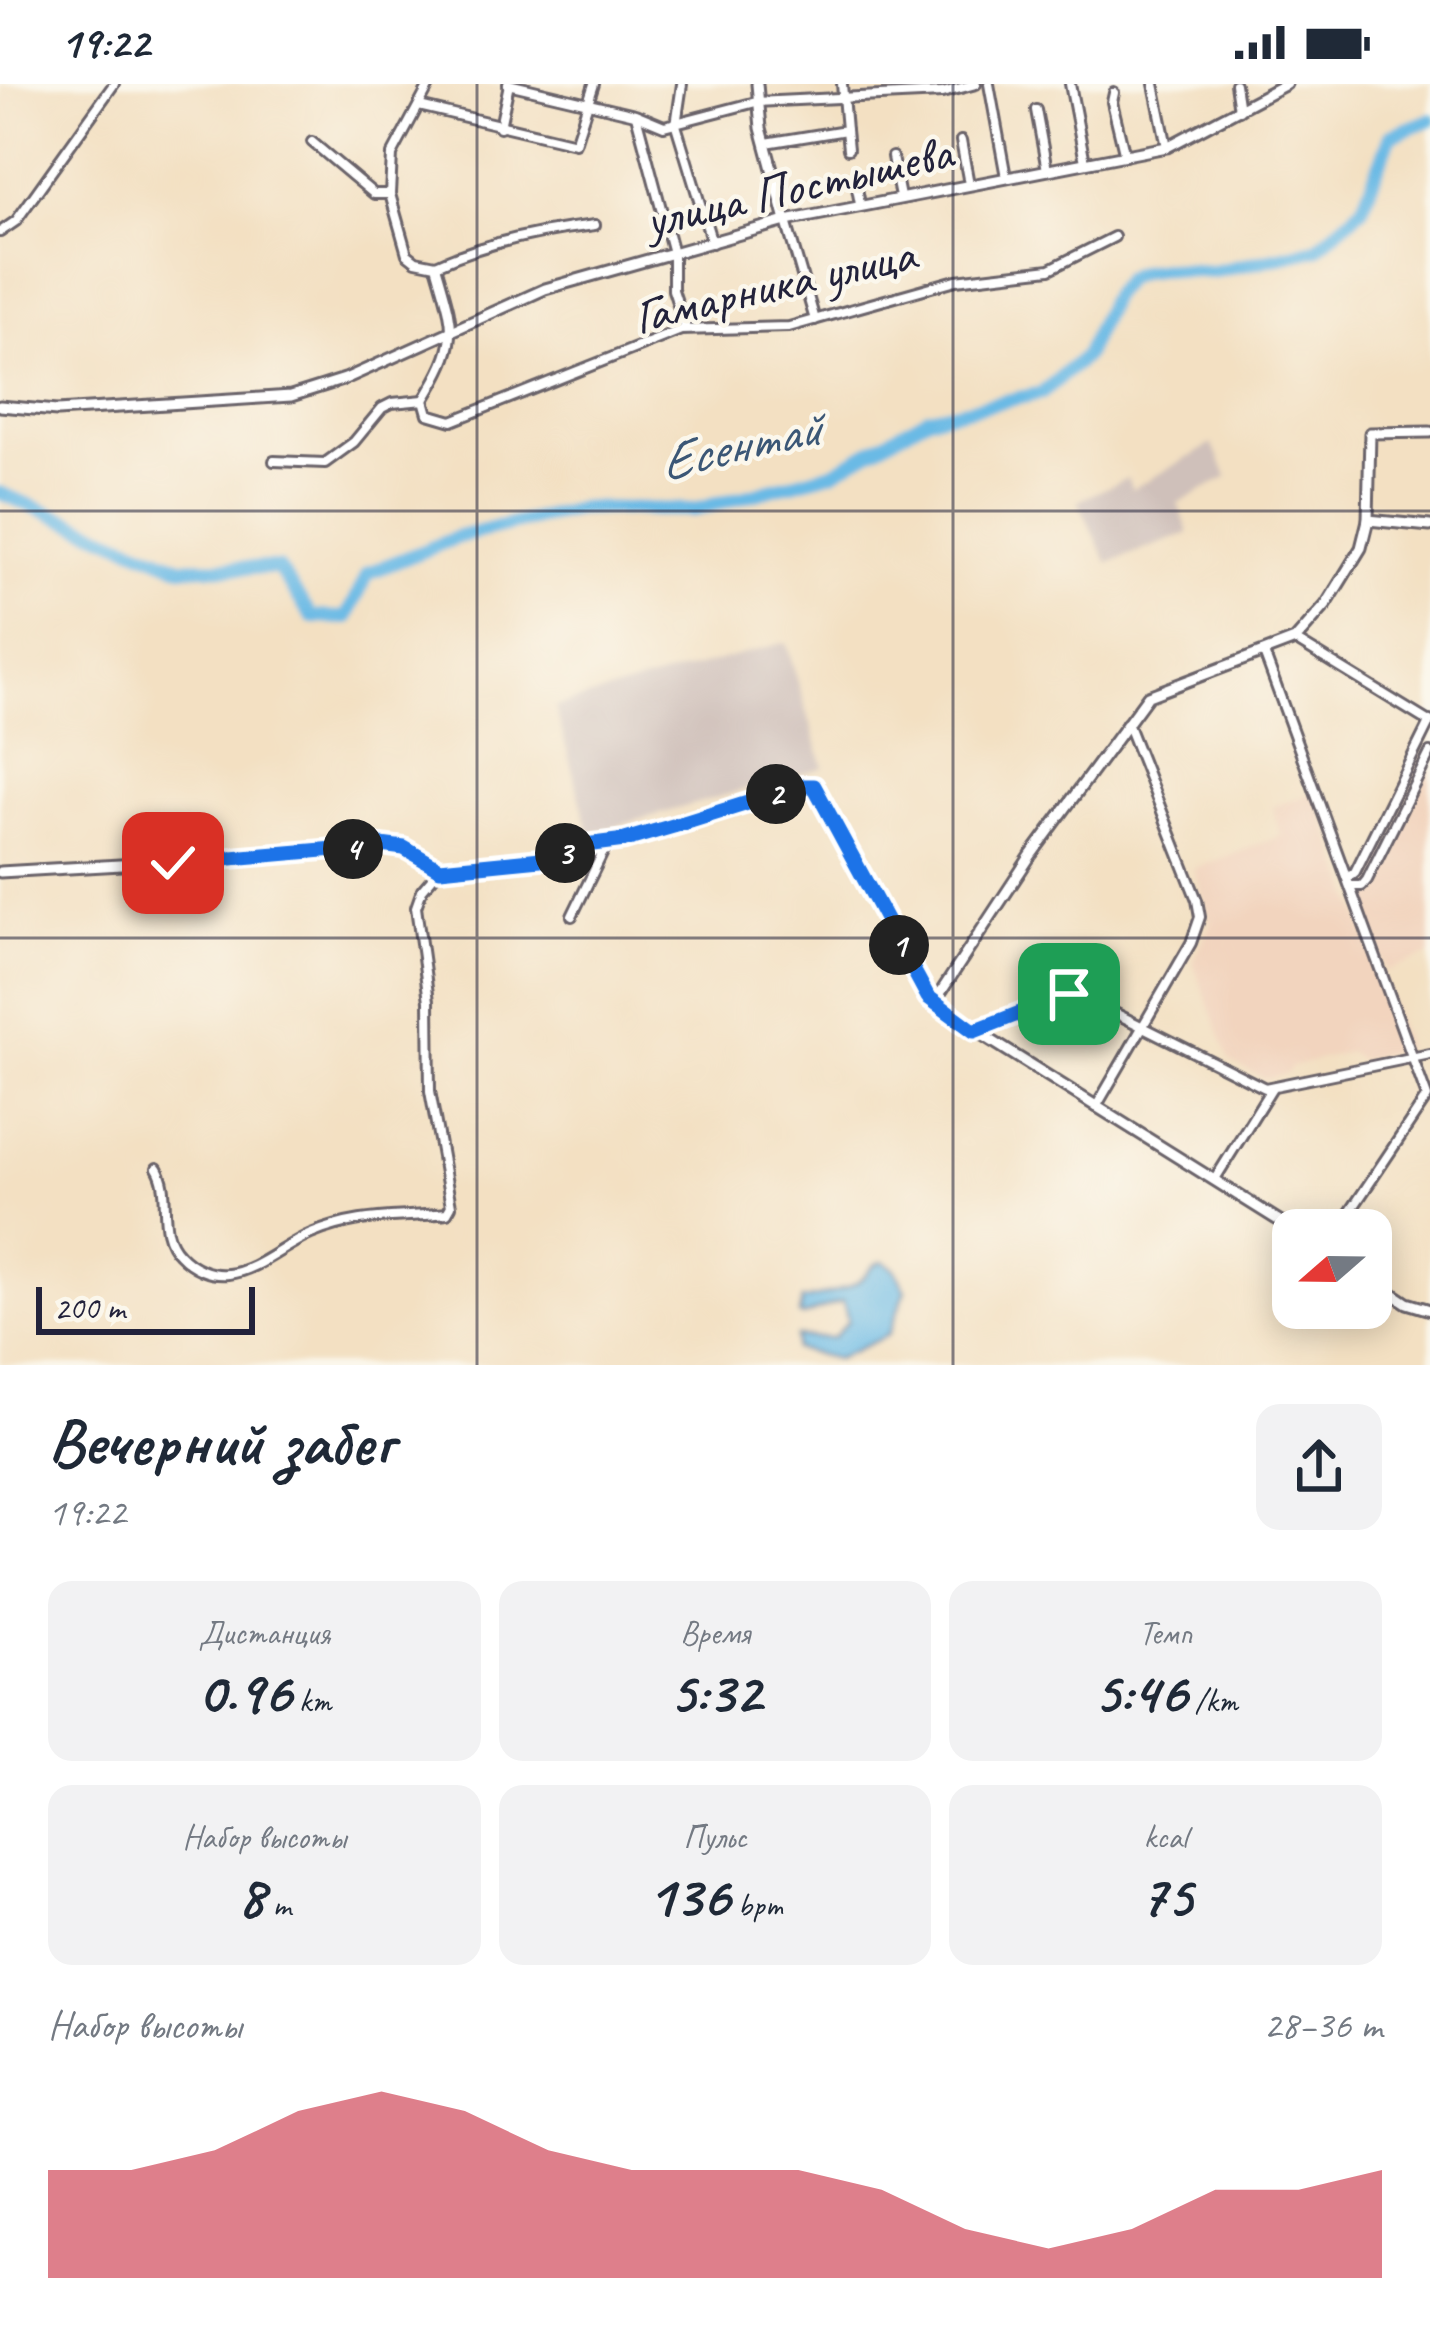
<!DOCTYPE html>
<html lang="ru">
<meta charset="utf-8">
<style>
body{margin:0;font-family:Caveat,sans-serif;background:#f2f2f3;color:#1f2937;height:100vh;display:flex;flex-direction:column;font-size:45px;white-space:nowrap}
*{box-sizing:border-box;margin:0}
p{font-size:39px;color:#747a83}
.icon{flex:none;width:66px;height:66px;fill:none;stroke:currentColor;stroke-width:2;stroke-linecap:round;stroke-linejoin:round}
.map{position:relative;height:1281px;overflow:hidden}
.drawer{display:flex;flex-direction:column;background:#fff;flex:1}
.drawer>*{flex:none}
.needle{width:78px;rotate:250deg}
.fabs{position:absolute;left:1272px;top:1125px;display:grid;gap:24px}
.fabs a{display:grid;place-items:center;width:120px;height:120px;border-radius:24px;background:#fff;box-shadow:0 6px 30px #0003;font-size:60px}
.scale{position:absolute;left:36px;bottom:30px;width:219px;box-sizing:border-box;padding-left:12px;border:6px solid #22223b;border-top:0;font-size:33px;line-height:42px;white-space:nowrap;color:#22223b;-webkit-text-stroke:9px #fbf7ec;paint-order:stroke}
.pin{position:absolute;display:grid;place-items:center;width:102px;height:102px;color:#fff;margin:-51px;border-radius:24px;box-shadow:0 6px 18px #0006}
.km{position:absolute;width:60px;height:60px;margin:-30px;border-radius:50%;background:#222;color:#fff;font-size:33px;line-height:60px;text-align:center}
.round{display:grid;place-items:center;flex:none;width:126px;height:126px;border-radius:24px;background:#f2f2f3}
.head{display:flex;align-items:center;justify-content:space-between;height:204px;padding:0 48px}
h1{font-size:66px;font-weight:600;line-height:90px}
.metrics{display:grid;grid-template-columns:repeat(3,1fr);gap:18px;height:204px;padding:12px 48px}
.metrics div{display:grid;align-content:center;border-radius:24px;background:#f2f2f3;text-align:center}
.metrics b{font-size:60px;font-weight:600}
.metrics small{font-size:33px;font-weight:400}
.metrics p{font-size:33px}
.chart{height:336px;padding:24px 48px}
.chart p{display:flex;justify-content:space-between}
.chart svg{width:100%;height:216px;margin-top:12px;fill:#d1495b;opacity:.7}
.status{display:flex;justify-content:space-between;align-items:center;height:84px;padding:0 60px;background:#fff;direction:ltr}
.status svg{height:33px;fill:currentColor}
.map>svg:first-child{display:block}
.built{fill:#f2d4be}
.industrial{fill:#cfc0ba}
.water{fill:#6abae5;stroke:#466e90;stroke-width:3}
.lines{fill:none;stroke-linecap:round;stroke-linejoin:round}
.river{stroke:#6abae5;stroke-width:14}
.minor-casing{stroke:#6b646a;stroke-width:14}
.tertiary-casing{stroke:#6b646a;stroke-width:15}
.minor{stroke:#fff;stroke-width:8}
.tertiary{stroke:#fff;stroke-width:9}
.route-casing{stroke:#fff;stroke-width:24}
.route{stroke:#1a73e8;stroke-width:15}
.grid{fill:none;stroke:#22223b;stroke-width:3;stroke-opacity:0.55}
.labels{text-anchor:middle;stroke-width:9;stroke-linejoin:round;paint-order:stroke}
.street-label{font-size:51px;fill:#22223b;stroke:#fbf7ec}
.water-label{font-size:54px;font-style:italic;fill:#3b5776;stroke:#fbf7ec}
</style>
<div class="status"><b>19:22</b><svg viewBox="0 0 49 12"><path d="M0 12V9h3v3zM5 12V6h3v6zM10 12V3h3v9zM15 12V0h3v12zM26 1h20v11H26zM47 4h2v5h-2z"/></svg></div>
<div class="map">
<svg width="1430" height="1281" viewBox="0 0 1430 1281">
<rect width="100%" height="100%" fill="#fbf7ec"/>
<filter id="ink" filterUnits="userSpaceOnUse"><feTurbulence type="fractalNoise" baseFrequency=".00833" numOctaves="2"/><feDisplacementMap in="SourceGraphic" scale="24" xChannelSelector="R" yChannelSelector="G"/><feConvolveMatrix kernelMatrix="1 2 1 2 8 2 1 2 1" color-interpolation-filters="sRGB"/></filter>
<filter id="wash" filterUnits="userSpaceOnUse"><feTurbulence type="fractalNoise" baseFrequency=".004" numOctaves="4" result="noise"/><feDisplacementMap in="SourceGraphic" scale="48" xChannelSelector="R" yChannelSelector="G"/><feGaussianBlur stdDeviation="2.7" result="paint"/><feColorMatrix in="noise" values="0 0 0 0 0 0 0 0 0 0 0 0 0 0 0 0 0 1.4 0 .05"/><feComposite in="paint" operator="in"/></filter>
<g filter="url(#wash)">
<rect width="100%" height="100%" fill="#f3e0c2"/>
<g class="built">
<polygon points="1430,683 1430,871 1386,887 1361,819"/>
<polygon points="1315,708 1406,963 1360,977 1348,968 1291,983 1288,989 1266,995 1230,977 1193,878 1211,840 1194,785 1281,752 1272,723"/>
</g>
<g class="industrial">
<polygon points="1212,360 1228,393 1178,419 1189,449 1108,479 1078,417 1127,394 1132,405"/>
<polygon points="786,558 824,683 590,750 555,623"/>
</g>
<path class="water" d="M 883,1177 L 894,1184 L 906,1206 L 888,1251 L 836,1275 L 795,1265 L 796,1253 L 833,1254 L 848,1237 L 843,1217 L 803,1232 L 799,1231 L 802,1216 C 811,1216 850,1204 859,1197 C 870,1189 868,1182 883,1177 Z"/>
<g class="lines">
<polyline class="river" points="0,409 181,483 278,484 312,533 347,534 368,489 458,453 581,424 694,426 833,388 928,333 1042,309 1085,272 1111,213 1126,194 1140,188 1163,185 1212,188 1316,165 1362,124 1391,51 1430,36"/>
</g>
</g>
<g filter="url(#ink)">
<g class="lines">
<defs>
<g id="minor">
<polyline points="508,0 635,30 664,42 756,18 942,9 976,0"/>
<polyline points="682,0 676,41 712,159"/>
<polyline points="989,0 1006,93"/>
<polyline points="1070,0 1085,78"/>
<polyline points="1154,0 1167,63"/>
<polyline points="1235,0 1239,26"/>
<polyline points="1114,9 1112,18 1125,72"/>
<polyline points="419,22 575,59 594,0"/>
<polyline points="1036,26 1047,86"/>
<polyline points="636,31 673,169 673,206 686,245"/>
<polyline points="500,43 509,0"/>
<polyline points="846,46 848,65"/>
<polyline points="961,57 969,100"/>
<polyline points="312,58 374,110 390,110"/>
<polyline points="766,59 846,46 842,0"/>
<polyline points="892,73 900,113"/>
<polyline points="856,99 860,120"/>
<polyline points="786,137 815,236"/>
<polyline points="0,148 16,137 114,0"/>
<path d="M 436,181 C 484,159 542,147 595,141"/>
<path d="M 424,316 C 461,255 455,247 436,181 L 416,177 L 407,170 L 390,110 L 392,71 L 430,0"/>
<polyline points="274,377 325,379 354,358 382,324 392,319 424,316 428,330 452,337 681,246 789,243 956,196 1050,185 1114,153"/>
<polyline points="1295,556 1429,638"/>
<polyline points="1264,569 1427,1013 1338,1146"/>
<polyline points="1348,794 1355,788 1430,637"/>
<polyline points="1351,802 1362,802 1367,796 1430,669"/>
<polyline points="572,832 608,758"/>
<polyline points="975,946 1077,910 1265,1004 1430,970"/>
<polyline points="1096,1023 1191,859 1200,833 1197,816 1127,639"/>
<path d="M 157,1084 C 173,1110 155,1146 179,1170 C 192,1184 210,1192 228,1190 C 257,1187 284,1161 311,1150 C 362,1129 395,1135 447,1129 L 451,1122 L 430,1007 L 429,917 L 416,823 L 422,806 L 440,785"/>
<polyline points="1215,1095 1271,1005"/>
</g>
<g id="tertiary">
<polyline points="757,0 761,44 786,137"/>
<polyline points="0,322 57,327 291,312 345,295 545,205 786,137 1167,63 1286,0"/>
<polyline points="1368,436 1430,442"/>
<polyline points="0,788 310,770 381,761 404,764 440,785 552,774 585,761 625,756 687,738 802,702 814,702 933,920 1294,1146"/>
<polyline points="933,920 1031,771 1148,612 1295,556 1326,521 1361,464 1368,436 1370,349 1430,348"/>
<polyline points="1371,1195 1407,1219 1430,1226"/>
</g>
</defs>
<use href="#minor" class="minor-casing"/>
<use href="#tertiary" class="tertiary-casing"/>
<use href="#minor" class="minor"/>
<use href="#tertiary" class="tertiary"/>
</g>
</g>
<g class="lines" filter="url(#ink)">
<defs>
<polyline id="route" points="173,779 381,761 404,764 440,785 551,774 585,761 625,756 687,738 802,702 814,702 928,913 974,947 1069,910"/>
</defs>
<use href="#route" class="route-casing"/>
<use href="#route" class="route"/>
</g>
<path class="grid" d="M 477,0 L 477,1281M 953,0 L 953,1281M 0,427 L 1430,427M 0,854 L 1430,854"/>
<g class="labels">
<g class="street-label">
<text transform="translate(798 101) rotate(-13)" y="18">улица Постышева</text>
<text transform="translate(774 200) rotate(-13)" y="18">Гамарника улица</text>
</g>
<g class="water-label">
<text transform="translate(739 360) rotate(-13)" y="19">Есентай</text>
</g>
</g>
</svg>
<div class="fabs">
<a><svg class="needle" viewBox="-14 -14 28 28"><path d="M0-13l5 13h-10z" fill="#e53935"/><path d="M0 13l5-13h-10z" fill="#747a83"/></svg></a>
</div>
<div class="scale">200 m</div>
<div class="pin" style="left:1069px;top:910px;background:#1e9e55"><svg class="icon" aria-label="arrive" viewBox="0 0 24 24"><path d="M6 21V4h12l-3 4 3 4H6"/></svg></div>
<div class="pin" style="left:173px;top:779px;background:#d93025"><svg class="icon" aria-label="check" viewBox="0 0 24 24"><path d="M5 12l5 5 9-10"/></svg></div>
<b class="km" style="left:899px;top:861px">1</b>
<b class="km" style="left:776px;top:710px">2</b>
<b class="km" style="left:565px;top:769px">3</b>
<b class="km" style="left:353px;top:765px">4</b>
</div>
<section class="drawer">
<div class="head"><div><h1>Вечерний забег</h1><p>19:22</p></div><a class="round"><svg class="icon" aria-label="share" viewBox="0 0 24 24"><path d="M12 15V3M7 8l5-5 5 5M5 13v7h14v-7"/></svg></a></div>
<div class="metrics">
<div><p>Дистанция</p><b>0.96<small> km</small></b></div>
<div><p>Время</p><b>5:32</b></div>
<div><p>Темп</p><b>5:46<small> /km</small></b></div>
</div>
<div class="metrics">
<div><p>Набор высоты</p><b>8<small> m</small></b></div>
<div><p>Пульс</p><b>136<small> bpm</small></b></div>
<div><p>kcal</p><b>75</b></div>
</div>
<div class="chart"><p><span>Набор высоты</span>28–36 m</p>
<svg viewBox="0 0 160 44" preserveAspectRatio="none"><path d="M0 44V22L10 22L20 18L30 10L40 6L50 10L60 18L70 22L80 22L90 22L100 26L110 34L120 38L130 34L140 26L150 26L160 22V44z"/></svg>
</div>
</section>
